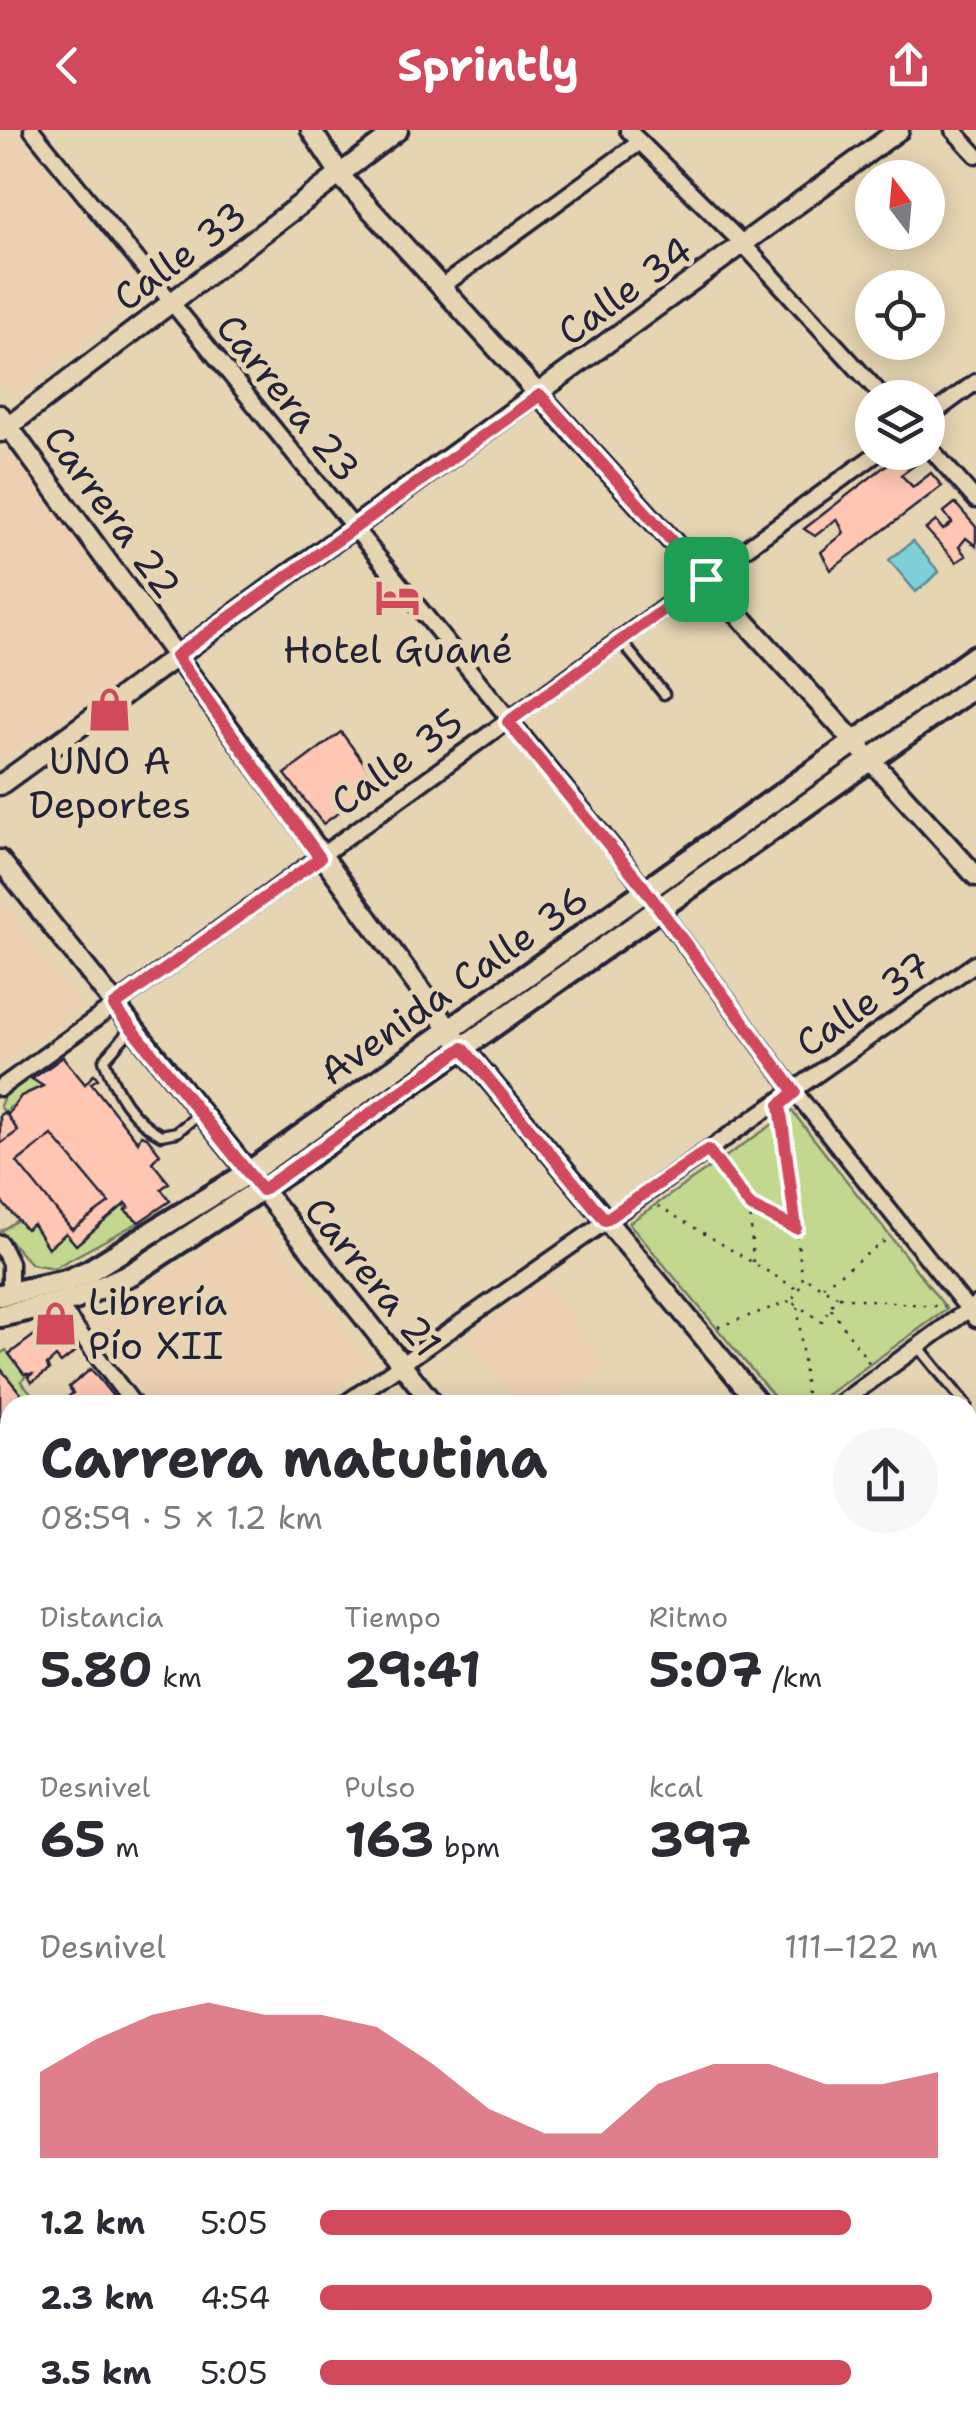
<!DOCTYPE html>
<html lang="es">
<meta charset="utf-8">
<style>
body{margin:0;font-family:"Shantell Sans",sans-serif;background:#f7f7f7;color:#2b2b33;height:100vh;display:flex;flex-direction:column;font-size:38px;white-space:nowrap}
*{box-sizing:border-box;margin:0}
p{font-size:32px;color:#7c7c81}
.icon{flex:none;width:55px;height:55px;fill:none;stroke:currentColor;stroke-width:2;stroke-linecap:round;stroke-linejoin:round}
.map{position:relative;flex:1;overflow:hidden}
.details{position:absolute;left:0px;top:1265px;width:978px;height:1035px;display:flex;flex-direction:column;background:#fff;border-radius:30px 30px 0 0;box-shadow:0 5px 25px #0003}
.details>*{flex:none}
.needle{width:65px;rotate:344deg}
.tools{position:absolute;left:855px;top:30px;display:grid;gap:20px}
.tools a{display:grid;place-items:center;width:90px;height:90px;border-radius:50%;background:#fff;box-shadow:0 5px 25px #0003;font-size:50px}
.pin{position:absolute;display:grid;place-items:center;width:85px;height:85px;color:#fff;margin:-42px;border-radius:20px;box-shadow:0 5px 15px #0006}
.round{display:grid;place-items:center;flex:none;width:105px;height:105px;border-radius:52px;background:#f7f7f7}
.summary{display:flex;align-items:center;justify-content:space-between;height:170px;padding:0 40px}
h1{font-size:55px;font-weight:700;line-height:75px}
.stats{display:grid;grid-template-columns:repeat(3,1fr);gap:15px;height:170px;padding:10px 40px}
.stats div{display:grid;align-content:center}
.stats b{font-size:50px;font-weight:700}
.stats small{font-size:28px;font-weight:400}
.stats p{font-size:28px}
.chart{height:280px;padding:20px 40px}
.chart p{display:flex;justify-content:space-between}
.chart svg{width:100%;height:180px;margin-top:10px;fill:#d1495b;opacity:.7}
ul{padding:0 40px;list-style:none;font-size:32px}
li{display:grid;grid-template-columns:160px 120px 1fr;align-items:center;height:75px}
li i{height:25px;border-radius:12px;background:#d1495b}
header{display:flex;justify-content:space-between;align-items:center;height:130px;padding:0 40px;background:#d1495b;color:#fff;font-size:45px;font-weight:700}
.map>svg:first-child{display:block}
.built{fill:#edd0b2}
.green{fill:#c2d88e;stroke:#727d64;stroke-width:2.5}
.water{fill:#80d1d7;stroke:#5a8b99;stroke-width:2.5}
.building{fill:#fec6b3;stroke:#22223b;stroke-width:2.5}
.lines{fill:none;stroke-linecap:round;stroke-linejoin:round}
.service-casing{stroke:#22223b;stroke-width:15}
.minor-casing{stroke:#22223b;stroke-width:21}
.tertiary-casing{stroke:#22223b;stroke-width:25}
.secondary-casing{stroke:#22223b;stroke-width:28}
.primary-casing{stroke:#22223b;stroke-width:30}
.path{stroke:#22223b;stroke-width:2.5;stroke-dasharray:2.5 8;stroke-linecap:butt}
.service{stroke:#e6d5b2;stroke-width:8}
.minor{stroke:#e6d5b2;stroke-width:14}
.tertiary{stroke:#e6d5b2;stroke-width:18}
.secondary{stroke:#e6d5b2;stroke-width:20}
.primary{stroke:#faddab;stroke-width:22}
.route-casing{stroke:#fff;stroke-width:20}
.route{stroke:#d1495b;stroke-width:12}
.labels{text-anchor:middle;stroke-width:10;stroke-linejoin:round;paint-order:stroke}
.street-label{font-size:38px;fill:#22223b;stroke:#e6d5b2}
.poi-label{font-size:38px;fill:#22223b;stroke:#e6d5b2}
</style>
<header><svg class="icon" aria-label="back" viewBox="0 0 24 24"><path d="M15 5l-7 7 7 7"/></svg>Sprintly<svg class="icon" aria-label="share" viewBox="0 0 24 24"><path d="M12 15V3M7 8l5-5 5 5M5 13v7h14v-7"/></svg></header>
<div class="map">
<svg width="976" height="2300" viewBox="0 0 976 2300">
<rect width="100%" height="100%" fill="#e6d5b2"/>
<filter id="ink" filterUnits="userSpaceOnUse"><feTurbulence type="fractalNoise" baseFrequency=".01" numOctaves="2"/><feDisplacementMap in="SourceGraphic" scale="20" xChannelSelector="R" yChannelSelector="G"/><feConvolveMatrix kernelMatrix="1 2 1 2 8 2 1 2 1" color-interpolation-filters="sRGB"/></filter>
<g filter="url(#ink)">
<g class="built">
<polygon points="0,0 14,0 145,163 15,267 0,248"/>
<polygon points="11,321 162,523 0,632 0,329"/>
<polygon points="0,767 81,877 0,936"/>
<polygon points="255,1087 371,1233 315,1275 154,1275 83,1187 124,1171"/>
<polygon points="546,1152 606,1238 552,1275 517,1275 466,1207"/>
<polygon points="10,1525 10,1743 0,1751 0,1533"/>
<polygon points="968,1529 976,1539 976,1765 968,1772"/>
<polygon points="10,1772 10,1957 0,1945 0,1779"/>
<polygon points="10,2012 10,2185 0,2176 0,2016"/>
<polygon points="10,2266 10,2290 80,2290 92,2300 0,2300 0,2271"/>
<polygon points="127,2290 208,2290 195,2300 138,2300"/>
<polygon points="313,2290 441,2290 452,2300 301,2300"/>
<polygon points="471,2290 551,2290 541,2300 483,2300"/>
</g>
<g class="green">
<polygon points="33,946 43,956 9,978 7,986 0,976 4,966"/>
<polygon points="792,981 947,1179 813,1275 781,1275 629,1093"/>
<polygon points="126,1073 125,1080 139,1092 54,1138 31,1134 1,1101 19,1089 26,1098 33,1094 48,1117 66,1103 76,1115"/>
<polygon points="6,1220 26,1246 21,1251 41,1275 30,1275 0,1238 0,1224"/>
</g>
<polygon class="water" points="913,411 939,442 916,462 889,430"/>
<g class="building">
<polygon points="903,322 918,333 901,345 913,357 931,343 942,356 831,440 821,422 844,403 837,389 815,406 804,399"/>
<polygon points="955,373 976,397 976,416 966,408 959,417 966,426 956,432 926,399 936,391 943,400 952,393 944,382"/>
<polygon points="341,602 379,653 323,694 285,644"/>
<polygon points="63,927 85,954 94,944 98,949 91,953 138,1012 141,1005 147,1007 160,1024 152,1032 169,1053 161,1059 170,1071 139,1092 125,1080 129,1077 126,1073 76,1115 66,1103 48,1118 33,1094 26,1099 0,1070 0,985 5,982 7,986 21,966 43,956 32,949"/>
<polygon points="5,982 18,1001 0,1014 0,985"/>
<polygon points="52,1005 109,1073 72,1100 17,1032"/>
<polygon points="56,1184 85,1214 61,1233 56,1227 47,1235 49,1240 32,1252 28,1247 32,1244 24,1244 9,1224 52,1192 50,1189"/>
<polygon points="0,1238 30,1275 10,1275 10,1378 0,1365"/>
<polygon points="91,1239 115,1269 119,1275 67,1275 63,1271 73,1263 69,1257"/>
<polygon points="0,1365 10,1378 10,1412 4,1416 0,1414"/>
<polygon points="0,1414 10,1425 10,1443 0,1441"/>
<polygon points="7,1439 10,1442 10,1477 0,1468 0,1441"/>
<polygon points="968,1935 976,1952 976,2106 968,2110"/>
</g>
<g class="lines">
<defs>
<g id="service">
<polyline points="621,511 664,564"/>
<path d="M 132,898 L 104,930 C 116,962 131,989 161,1005 L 177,1002 L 199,984"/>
<polyline points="918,1216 966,1275"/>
<polyline points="162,2300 173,2290"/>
</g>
<g id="minor">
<polyline points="32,0 616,721 795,962 976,1189"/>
<polyline points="628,0 744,115 884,268"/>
<polyline points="953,0 976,25"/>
<polyline points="441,157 640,12"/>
<polyline points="928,287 976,252"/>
<polyline points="928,316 976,370"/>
<polyline points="0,958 879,322"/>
<polyline points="0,1113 10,1133 10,1161"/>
<polyline points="57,1173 134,1275"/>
<polyline points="343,1275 976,833"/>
<polyline points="838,1275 976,1174"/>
<polyline points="0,1768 10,1760"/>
<polyline points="0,2004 10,2000"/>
<polyline points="968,2179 976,2178"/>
<polyline points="0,2195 10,2204"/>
<polyline points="0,2257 10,2252"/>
<polyline points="104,2290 114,2300"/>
<polyline points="551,2300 562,2290"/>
</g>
<g id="tertiary">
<polyline points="311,0 345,51 976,746"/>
<polyline points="0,285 463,918 760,1275"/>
<polyline points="1,302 398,0"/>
<polyline points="0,655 899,0"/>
<polyline points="0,730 434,1275"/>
<polyline points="0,1491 10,1504"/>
<polyline points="968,1507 976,1516"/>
<polyline points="0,1966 10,1979"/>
<polyline points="454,2290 466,2300"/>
</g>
<g id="secondary">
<polyline points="0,1165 66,1151 89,1141 248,1043 976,526"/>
<polyline points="0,1186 75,1169 133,1143 287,1042 976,555"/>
</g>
<g id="primary">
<polyline points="968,1799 976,1792"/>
<polyline points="968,1828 976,1821"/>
<polyline points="225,2300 237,2290"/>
<polyline points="266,2300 278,2290"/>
</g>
</defs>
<use href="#service" class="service-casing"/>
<use href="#minor" class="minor-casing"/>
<use href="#tertiary" class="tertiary-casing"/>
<use href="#secondary" class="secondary-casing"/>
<use href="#primary" class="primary-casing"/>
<g class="path">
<polyline points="782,991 803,1152 791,1171 822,1192 837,1166 806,1148 803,1152"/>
<polyline points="718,1033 750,1075 795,1097"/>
<polyline points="658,1076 797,1159"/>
<polyline points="750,1077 753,1133"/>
<polyline points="0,1081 6,1077"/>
<polyline points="823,1156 889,1108"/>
<polyline points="839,1167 945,1177"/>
<polyline points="798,1177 807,1275"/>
<polyline points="831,1179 870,1234"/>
<polyline points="718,1197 790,1171"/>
<polyline points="968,1851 976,1862"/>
</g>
<use href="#service" class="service"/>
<use href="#minor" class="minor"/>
<use href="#tertiary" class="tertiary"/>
<use href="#secondary" class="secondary"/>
<use href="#primary" class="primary"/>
</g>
</g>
<g class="lines" filter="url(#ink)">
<defs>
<polygon id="route" points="540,265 706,449 508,592 642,755 795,962 780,975 796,1098 750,1076 708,1020 605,1090 463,918 262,1060 114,876 320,728 176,526"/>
</defs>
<use href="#route" class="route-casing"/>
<use href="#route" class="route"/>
</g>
<defs>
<symbol id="hotel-bare" viewBox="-9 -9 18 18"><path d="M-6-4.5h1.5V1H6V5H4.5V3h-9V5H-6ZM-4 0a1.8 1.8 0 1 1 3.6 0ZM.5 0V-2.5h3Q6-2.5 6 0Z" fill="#d1495b" stroke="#e6d5b2" stroke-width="2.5" paint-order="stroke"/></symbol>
<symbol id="shop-bare" viewBox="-9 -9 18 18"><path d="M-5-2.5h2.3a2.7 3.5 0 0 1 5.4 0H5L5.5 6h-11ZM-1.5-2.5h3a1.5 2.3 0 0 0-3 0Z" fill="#d1495b" stroke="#e6d5b2" stroke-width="2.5" paint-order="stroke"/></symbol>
</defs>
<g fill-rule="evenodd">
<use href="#hotel-bare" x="366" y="436" width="63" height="63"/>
<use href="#shop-bare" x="78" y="548" width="63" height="63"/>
<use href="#shop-bare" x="24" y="1162" width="63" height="63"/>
</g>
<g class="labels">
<g class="street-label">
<text transform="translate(180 126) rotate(-37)" y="13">Calle 33</text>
<text transform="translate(625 161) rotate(-36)" y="13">Calle 34</text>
<text transform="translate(288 268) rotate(51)" y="13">Carrera 23</text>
<text transform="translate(112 382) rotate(54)" y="13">Carrera 22</text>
<text transform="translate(397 632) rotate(-36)" y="13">Calle 35</text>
<text transform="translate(454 855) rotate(-35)" y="13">Avenida Calle 36</text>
<text transform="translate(863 874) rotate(-35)" y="13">Calle 37</text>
<text transform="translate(373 1147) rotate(51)" y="13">Carrera 21</text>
</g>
<g class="poi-label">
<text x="398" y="533">Hotel Guané</text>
<text x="110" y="644">UNO A<tspan x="110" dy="44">Deportes</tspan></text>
<text x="88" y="1185" text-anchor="start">Librería<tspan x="88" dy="44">Pío XII</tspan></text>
</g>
</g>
</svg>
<div class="tools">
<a><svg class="needle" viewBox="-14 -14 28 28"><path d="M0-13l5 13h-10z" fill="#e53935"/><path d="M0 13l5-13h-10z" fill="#7c7c81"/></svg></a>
<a><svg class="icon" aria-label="locate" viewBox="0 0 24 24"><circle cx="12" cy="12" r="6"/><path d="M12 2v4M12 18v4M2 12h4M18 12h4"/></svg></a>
<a><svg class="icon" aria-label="layers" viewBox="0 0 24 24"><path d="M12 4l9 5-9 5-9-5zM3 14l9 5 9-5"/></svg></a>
</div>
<div class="pin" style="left:706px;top:449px;background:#1e9e55"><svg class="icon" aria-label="arrive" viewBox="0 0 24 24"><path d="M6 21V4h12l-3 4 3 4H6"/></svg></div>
<section class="details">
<div class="summary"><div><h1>Carrera matutina</h1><p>08:59 · 5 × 1.2 km</p></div><a class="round"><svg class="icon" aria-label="share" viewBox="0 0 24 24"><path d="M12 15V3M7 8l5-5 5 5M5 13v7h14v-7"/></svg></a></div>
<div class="stats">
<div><p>Distancia</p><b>5.80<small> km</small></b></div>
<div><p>Tiempo</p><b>29:41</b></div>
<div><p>Ritmo</p><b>5:07<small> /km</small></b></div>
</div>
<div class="stats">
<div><p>Desnivel</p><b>65<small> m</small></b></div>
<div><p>Pulso</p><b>163<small> bpm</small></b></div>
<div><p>kcal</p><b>397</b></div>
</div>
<div class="chart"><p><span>Desnivel</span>111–122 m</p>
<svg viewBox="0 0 160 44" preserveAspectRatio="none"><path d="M0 44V23L10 15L20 9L30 6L40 9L50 9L60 12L70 21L80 32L90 38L100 38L110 26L120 21L130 21L140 26L150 26L160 23V44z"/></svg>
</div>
<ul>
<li><b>1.2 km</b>5:05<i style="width:86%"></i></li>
<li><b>2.3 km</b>4:54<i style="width:99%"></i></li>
<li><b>3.5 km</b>5:05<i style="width:86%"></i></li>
</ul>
</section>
</div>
